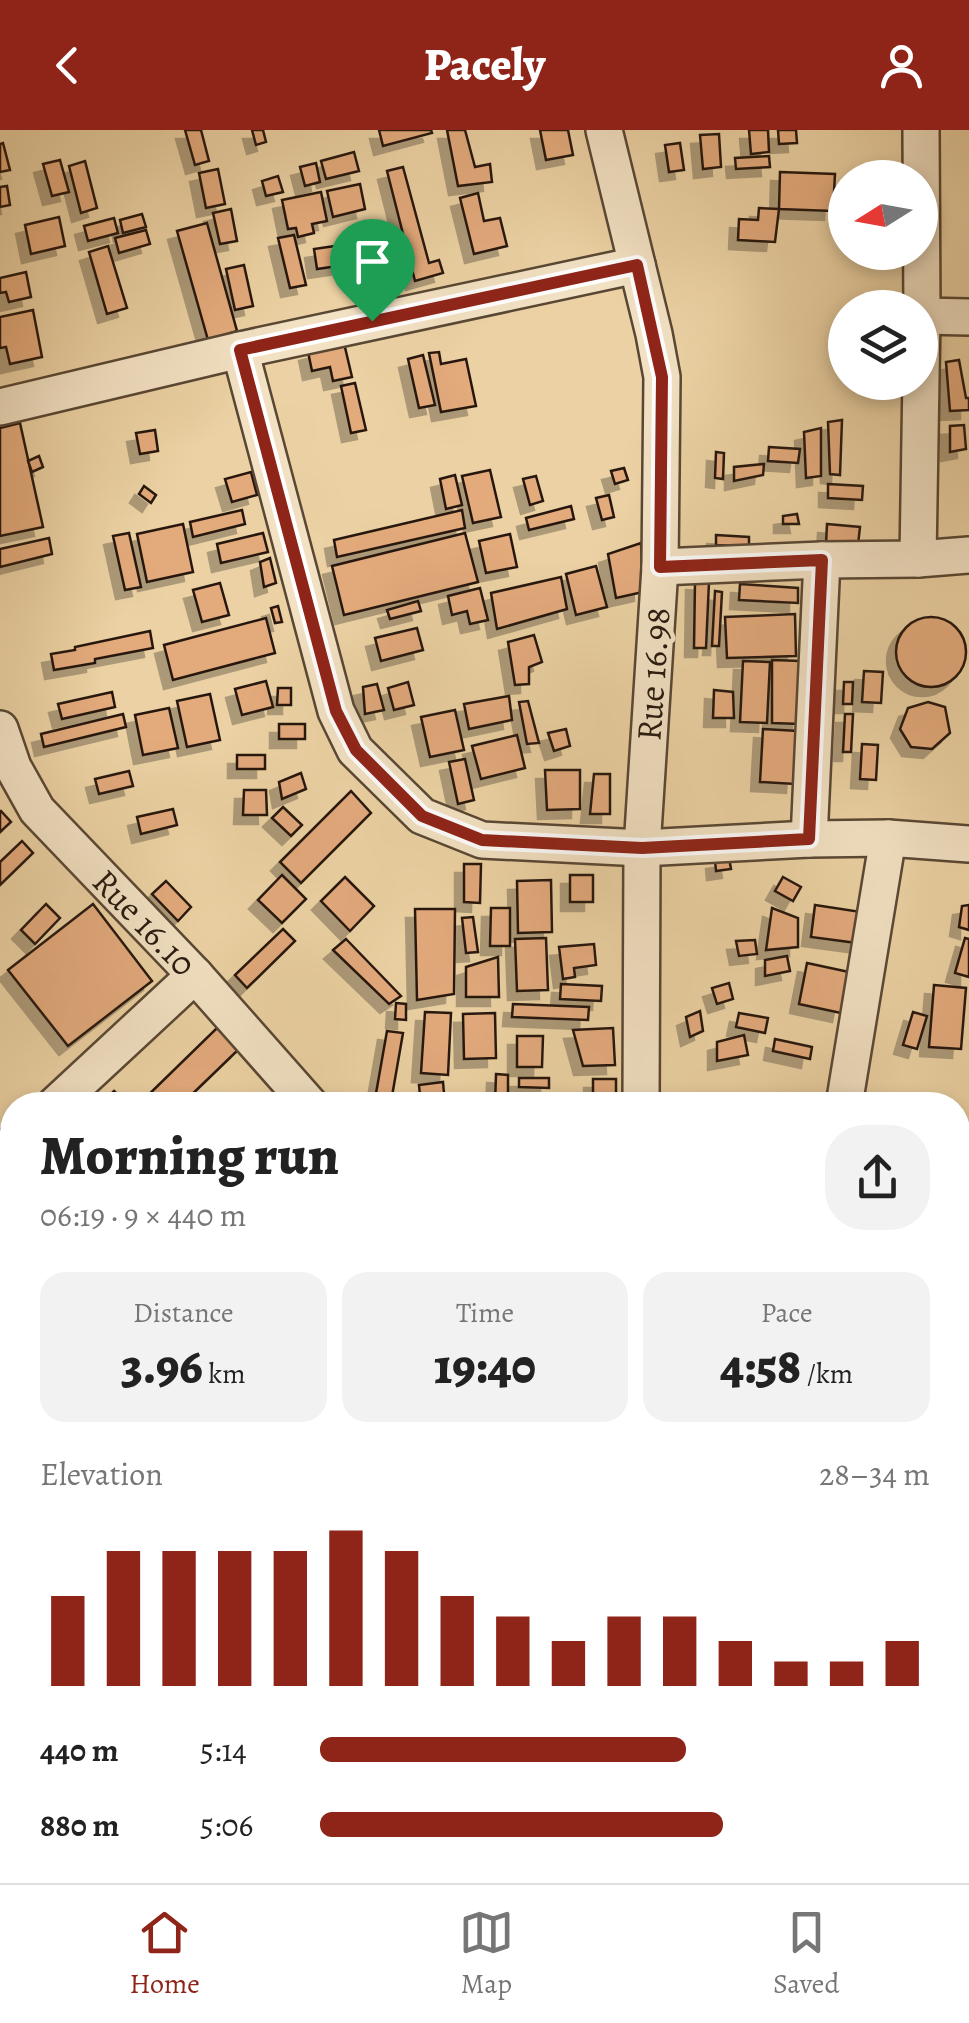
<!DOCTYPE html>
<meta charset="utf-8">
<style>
body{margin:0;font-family:Alegreya,serif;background:#f2f2f2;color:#222;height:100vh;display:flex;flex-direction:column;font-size:38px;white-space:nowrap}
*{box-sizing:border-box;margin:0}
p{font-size:32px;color:#767676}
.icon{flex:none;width:55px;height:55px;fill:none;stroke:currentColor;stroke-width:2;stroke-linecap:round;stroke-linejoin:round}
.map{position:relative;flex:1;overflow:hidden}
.side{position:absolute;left:0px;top:962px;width:970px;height:792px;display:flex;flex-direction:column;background:#fff;border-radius:40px 40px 0 0;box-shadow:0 5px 15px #0003}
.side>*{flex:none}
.needle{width:65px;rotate:259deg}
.tools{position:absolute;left:828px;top:30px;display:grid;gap:20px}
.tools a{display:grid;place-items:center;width:110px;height:110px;border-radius:50%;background:#fff;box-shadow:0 5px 15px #0003;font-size:50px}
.pin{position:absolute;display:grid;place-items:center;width:85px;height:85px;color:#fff;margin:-102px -42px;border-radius:50% 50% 50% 0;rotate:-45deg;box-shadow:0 0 10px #0007}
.pin .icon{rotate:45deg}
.round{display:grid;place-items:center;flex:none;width:105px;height:105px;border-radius:40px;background:#f2f2f2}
.summary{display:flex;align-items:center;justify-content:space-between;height:170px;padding:0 40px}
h1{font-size:55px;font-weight:800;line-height:75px}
.metrics{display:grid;grid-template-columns:repeat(3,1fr);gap:15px;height:170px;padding:10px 40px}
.metrics div{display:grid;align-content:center;border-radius:25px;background:#f2f2f2;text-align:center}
.metrics b{font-size:50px;font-weight:800}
.metrics small{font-size:28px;font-weight:400}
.metrics p{font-size:28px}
.chart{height:280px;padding:20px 40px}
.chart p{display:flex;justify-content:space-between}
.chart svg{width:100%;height:180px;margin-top:10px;stroke:#8f2418;stroke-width:6}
ul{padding:0 40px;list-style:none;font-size:32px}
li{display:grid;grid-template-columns:160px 120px 1fr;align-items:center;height:75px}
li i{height:25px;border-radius:12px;background:#8f2418}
header{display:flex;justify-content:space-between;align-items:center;height:130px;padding:0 40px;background:#8f2418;color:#fff;font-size:45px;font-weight:800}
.menu{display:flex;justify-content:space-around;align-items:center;height:140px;border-top:2px solid #e0e0e0;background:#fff;font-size:28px;color:#767676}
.menu a{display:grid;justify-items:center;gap:5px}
.menu .active{color:#8f2418}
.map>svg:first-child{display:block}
.green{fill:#b3bd89;stroke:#6e6b4c;stroke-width:2.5}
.building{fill:#e3aa7c;stroke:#28190f;stroke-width:2.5;filter:url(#shadow)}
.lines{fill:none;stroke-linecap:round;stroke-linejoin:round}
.minor-casing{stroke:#594734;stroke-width:40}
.minor{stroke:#f2e1c3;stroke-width:35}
.route-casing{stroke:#fff;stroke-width:20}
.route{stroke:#8f2418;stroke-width:12}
.labels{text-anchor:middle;stroke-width:9;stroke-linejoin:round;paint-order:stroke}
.street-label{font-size:35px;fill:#28190f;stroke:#f2e1c3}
</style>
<header><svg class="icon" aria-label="back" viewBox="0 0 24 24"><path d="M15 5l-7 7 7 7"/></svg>Pacely<svg class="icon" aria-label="person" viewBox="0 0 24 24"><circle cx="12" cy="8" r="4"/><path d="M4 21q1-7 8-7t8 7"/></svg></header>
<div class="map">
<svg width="969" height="1753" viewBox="0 0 969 1753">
<defs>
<filter id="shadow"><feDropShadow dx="-9" dy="9" stdDeviation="0" flood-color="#0004"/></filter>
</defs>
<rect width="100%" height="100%" fill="#ebd1a3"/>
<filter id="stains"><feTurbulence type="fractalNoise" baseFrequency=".002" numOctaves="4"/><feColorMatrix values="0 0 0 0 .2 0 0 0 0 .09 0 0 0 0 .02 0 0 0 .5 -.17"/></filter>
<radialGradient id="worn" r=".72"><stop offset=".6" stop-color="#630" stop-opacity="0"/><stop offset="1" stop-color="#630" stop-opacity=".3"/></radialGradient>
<polygon class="green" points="12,1157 12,1460 0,1469 0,1166"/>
<g class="building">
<polygon points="185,0 201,0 209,31 195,35"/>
<polygon points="252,0 263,0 266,12 256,15"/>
<polygon points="379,0 431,0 432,3 383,16"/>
<polygon points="447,0 465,0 475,37 490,34 492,52 458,56"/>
<polygon points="540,0 568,0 573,25 546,30"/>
<polygon points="749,0 768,0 769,22 751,24"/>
<polygon points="778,0 796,0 797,13 779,14"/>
<polygon points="719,4 721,37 703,39 700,5"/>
<polygon points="3,13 10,40 0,42 0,14"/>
<polygon points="680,13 684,40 669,42 665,15"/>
<polygon points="354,22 359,41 326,49 321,31"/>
<polygon points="769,26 770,37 736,39 735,28"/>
<polygon points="60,30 69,62 52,66 43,34"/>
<polygon points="85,31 97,78 81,83 69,36"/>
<polygon points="316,33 320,52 305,56 300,37"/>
<polygon points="403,37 429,133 439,130 443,143 415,151 387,41"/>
<polygon points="218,39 225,74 206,78 199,43"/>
<polygon points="904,39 904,48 857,48 857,40"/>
<polygon points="780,42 835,44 833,81 779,79"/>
<polygon points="278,46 283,62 266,66 262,51"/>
<polygon points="360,54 365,79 333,87 327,61"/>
<polygon points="7,56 10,75 0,77 0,57"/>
<polygon points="321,62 327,91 312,94 314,103 298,107 296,98 288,99 282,70"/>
<polygon points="478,63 484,91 500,88 507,116 474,124 460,68"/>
<polygon points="759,78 779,79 775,112 738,110 739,89 758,90"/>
<polygon points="231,79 237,111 220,114 213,83"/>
<polygon points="142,84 146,97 123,103 120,90"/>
<polygon points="59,87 65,116 31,124 25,95"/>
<polygon points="114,88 118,103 88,111 84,96"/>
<polygon points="207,93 237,201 208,210 177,101"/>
<polygon points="146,100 150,114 119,123 115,108"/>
<polygon points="294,105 306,155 290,158 278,108"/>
<polygon points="342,115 345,135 317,139 314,119"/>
<polygon points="108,116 127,178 107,184 89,122"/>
<polygon points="244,135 253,176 235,180 226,139"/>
<polygon points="26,142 31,167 9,172 6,162 0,163 0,148"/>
<polygon points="33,180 42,227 10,234 6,217 0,218 0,187"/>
<polygon points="344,213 352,247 333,251 330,237 312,241 308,222"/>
<polygon points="439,222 441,234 466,229 476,276 441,282 429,223"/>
<polygon points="423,225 435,275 419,278 408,229"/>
<polygon points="959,230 966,268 969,268 969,280 950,281 946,232"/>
<polygon points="355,253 366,300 351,303 341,256"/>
<polygon points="842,290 840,345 830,344 828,292"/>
<polygon points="20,293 43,397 0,406 0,298"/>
<polygon points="964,295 966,319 950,322 950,296"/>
<polygon points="821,298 821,346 806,348 804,302"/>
<polygon points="155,300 158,321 140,324 136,303"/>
<polygon points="769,317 800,319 798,333 768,331"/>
<polygon points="716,322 724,323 723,349 715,348"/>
<polygon points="39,326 43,337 32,342 28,331"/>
<polygon points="764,334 763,345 734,351 734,337"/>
<polygon points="624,338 628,350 615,354 611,341"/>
<polygon points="490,340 501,387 473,393 462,346"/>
<polygon points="251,342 257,365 232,372 225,349"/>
<polygon points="455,345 462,375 446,379 440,349"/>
<polygon points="536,346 543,371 530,375 523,349"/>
<polygon points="828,354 863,356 862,370 828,368"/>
<polygon points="144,356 156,365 151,373 139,364"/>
<polygon points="609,365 614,387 602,390 596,368"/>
<polygon points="571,376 574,389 529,400 526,388"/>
<polygon points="242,380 245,394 193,407 190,392"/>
<polygon points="462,380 465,398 337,427 334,410"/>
<polygon points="797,384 799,394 783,394 783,386"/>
<polygon points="183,394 193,442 147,452 137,404"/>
<polygon points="827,394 860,397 858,415 826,414"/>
<polygon points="129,403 141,457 125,460 113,406"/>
<polygon points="263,403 268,422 221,433 217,414"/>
<polygon points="465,403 478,452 344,485 332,436"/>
<polygon points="510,404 517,437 486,443 479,411"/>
<polygon points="716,405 749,407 749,416 716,415"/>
<polygon points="49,408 52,424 0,437 0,419"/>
<polygon points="641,413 643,462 616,468 608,424"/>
<polygon points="270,428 276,453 264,457 260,432"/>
<polygon points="596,436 607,477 576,485 566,444"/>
<polygon points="561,447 567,479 497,499 491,463"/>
<polygon points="695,451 709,452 706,518 694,518"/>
<polygon points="220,453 229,485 202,492 193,460"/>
<polygon points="740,454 798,458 798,473 739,470"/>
<polygon points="480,458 488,490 470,494 467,481 452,485 448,466"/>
<polygon points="715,461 722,462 719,516 712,516"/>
<polygon points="418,471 421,481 390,489 387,480"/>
<polygon points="278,476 282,492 275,493 271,478"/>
<polygon points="795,484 796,526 727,528 725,487"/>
<circle cx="931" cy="522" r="35"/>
<polygon points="266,488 275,523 173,550 164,515"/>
<polygon points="417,498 423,520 381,531 375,508"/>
<polygon points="150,501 153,518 95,529 95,533 54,540 51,524 75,520 75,517"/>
<polygon points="534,505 542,532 529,537 529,554 515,555 508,512"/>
<polygon points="772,530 801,531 801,594 772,593"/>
<polygon points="743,531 770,532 767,593 740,592"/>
<polygon points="864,541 883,542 881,573 862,572"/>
<polygon points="266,551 273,577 242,585 235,559"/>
<polygon points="408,552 414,575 394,580 388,558"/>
<polygon points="844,552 853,552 852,574 843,574"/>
<polygon points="377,554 384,580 365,584 363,557"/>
<polygon points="278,558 291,558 291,575 277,575"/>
<polygon points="714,560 733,562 734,588 713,588"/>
<polygon points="112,562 115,577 62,589 58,574"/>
<polygon points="210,564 220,610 187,617 177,571"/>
<polygon points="509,566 512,590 469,599 464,574"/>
<polygon points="528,571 539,613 527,614 519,572"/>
<polygon points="928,572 945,577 950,603 932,619 911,617 900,599 908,578"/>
<polygon points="169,578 178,618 143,625 135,585"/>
<polygon points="455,580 464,620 430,627 421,587"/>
<polygon points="123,584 126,597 44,617 41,604"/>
<polygon points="845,584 853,584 851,622 843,622"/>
<rect x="279" y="594" width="26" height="15"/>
<polygon points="566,599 570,616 554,621 548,603"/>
<polygon points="763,599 798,601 795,654 760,652"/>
<polygon points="517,605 525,638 481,649 472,616"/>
<polygon points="862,614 878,615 876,650 860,649"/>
<rect x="237" y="625" width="28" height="14"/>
<polygon points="465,629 474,670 458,674 449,632"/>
<polygon points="545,640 580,640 580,679 547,680"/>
<polygon points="129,641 133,656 99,664 95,649"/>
<polygon points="301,643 306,659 282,669 279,652"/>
<polygon points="594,644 610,644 610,684 590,684"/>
<polygon points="244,660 266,660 267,685 243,685"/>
<polygon points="351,661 371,683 301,753 280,732"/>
<polygon points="283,677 302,695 291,706 272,688"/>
<polygon points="173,679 177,695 141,704 137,687"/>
<polygon points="1,681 11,692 0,702 0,682"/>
<polygon points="22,711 33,723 0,755 0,732"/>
<polygon points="729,728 731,739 716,741 715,730"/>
<polygon points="464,734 481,734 480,773 464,772"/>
<polygon points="282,745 306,769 282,793 258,770"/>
<rect x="570" y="745" width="23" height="27"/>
<polygon points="345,747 374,776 350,801 321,771"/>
<polygon points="783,747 801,757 793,771 775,761"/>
<polygon points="551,750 552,802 518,803 517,751"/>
<polygon points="166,751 191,777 178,791 152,764"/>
<polygon points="46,774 60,788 35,814 21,800"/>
<polygon points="93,774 152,851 68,916 8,840"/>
<polygon points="815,775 861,782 857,813 811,807"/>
<polygon points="969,775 969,800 959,797 962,776"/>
<polygon points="491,778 510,778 510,816 490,816"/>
<polygon points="772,778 798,788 798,817 766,820"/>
<polygon points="415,779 455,779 454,864 417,870"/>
<polygon points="473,787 478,822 466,823 462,788"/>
<polygon points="283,799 295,811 247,858 235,845"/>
<polygon points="546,808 548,860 517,861 515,809"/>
<polygon points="965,808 969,809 969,847 955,843"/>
<polygon points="346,809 401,866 389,874 333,820"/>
<polygon points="755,810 757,824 739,826 736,811"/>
<polygon points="594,814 596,835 574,838 575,847 563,849 559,817"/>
<polygon points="787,826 790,841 765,846 765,830"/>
<polygon points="498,827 499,867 466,867 466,837"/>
<polygon points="807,833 849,842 841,883 799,874"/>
<polygon points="729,853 733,869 717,874 712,858"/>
<polygon points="561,854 602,856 601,871 560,869"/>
<polygon points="934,855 966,858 961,919 929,917"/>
<polygon points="396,873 406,874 406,890 395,889"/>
<polygon points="513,874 589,877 588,890 512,887"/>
<polygon points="700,881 703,901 690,907 686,887"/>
<polygon points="425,882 451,883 448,945 421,943"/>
<polygon points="913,882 927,886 917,919 903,915"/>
<polygon points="495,883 496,928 464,929 463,884"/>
<polygon points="739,883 768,888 765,903 736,897"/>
<polygon points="217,898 239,919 181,975 138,975"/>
<polygon points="613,898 615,935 583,936 573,900"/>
<polygon points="387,901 403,903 391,972 375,969"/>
<polygon points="744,905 748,925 717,931 717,912"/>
<polygon points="517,906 543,906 542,937 517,937"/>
<polygon points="775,909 812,917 810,929 773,921"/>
<polygon points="496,944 508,945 508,975 495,975"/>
<polygon points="519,948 549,948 549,958 519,957"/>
<rect x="593" y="949" width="23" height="26"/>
<polygon points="443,952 445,975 421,975 419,955"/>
<polygon points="114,961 128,975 104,975 102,973"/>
<polygon points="958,1006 969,1048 969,1051 958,1054"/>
<polygon points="961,1278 969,1280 969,1306 966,1326 958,1326 958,1296"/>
<polygon points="968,1385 969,1398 958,1400 958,1387"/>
<polygon points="969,1408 969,1432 960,1433 958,1412"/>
<polygon points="969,1441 969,1464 962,1466 958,1442"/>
<polygon points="969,1513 969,1577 958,1578 958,1514"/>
<polygon points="969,1627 969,1662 968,1662 965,1628"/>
<polygon points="969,1676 969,1693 958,1695 958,1677"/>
<rect x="539" y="1742" width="27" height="11"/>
<polygon points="706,1742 773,1742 773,1753 707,1753"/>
<polygon points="780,1742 801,1742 802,1753 780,1753"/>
</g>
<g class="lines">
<defs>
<g id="minor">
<polyline points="604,0 654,204 662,247 660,437 642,718 641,975"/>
<polyline points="922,186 969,187"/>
<polyline points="240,220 336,581 355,620 422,686 482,710 642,718 809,709 888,708 969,714"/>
<polyline points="0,277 240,220 637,135"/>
<polyline points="918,429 922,186 921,0"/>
<polyline points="660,437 822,430 918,429 969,425"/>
<path id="s1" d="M 0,599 L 13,637 L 37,680 L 195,845 L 310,975"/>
<polyline points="809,709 822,430"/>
<polyline points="55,975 195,845"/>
<polyline points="844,975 888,708"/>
<polyline points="0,1026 12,1014"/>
<polyline points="0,1058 12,1074"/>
<polyline points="0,1175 12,1166"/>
<polyline points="958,1242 969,1248"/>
<polyline points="958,1492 969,1491"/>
<polyline points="0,1496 12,1488"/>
<polyline points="0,1594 12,1615"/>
<polyline points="888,1742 889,1753"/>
<polyline points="116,1753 132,1742"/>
<polyline points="395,1753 396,1742"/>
<polyline points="624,1753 624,1742"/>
</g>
</defs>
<use href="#minor" class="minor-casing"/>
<use href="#minor" class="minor"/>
</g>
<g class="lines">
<defs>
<polygon id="route" points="637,135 662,247 660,437 822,430 809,709 642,718 482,710 422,686 356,620 336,581 240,220"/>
</defs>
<use href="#route" class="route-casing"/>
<use href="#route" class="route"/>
</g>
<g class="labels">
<g class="street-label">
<text transform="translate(653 544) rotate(-86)" y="12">Rue 16.98</text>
<text dy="12" stroke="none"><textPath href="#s1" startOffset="245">Rue 16.10</textPath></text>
</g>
</g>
<rect width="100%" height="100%" filter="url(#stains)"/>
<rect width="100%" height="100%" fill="url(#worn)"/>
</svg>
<div class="tools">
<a><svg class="needle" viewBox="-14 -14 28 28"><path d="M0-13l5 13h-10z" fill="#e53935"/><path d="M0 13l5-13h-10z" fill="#767676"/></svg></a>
<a><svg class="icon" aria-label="layers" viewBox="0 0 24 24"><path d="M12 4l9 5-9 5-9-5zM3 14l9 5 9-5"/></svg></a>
</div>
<div class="pin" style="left:372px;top:191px;background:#1e9e55"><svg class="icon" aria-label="arrive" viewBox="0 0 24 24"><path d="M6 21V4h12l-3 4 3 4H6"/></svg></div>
<section class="side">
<div class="summary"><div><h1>Morning run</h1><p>06:19 · 9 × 440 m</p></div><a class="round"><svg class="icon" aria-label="share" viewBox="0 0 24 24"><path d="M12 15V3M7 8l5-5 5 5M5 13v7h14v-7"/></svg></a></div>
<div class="metrics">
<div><p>Distance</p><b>3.96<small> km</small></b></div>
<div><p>Time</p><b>19:40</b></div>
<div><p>Pace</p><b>4:58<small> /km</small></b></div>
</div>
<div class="chart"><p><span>Elevation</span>28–34 m</p>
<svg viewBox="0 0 160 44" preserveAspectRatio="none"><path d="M5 44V22M15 44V11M25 44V11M35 44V11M45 44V11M55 44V6M65 44V11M75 44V22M85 44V27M95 44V33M105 44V27M115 44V27M125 44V33M135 44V38M145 44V38M155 44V33"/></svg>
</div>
<ul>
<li><b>440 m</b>5:14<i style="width:60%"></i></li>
<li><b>880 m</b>5:06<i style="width:66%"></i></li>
</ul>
</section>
</div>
<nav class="menu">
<a class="active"><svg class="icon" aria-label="home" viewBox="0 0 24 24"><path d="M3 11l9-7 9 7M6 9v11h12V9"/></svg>Home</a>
<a><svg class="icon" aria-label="map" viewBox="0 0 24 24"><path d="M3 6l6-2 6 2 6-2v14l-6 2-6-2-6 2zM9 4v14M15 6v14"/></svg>Map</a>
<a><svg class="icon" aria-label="saved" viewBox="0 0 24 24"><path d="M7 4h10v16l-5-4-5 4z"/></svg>Saved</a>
</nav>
